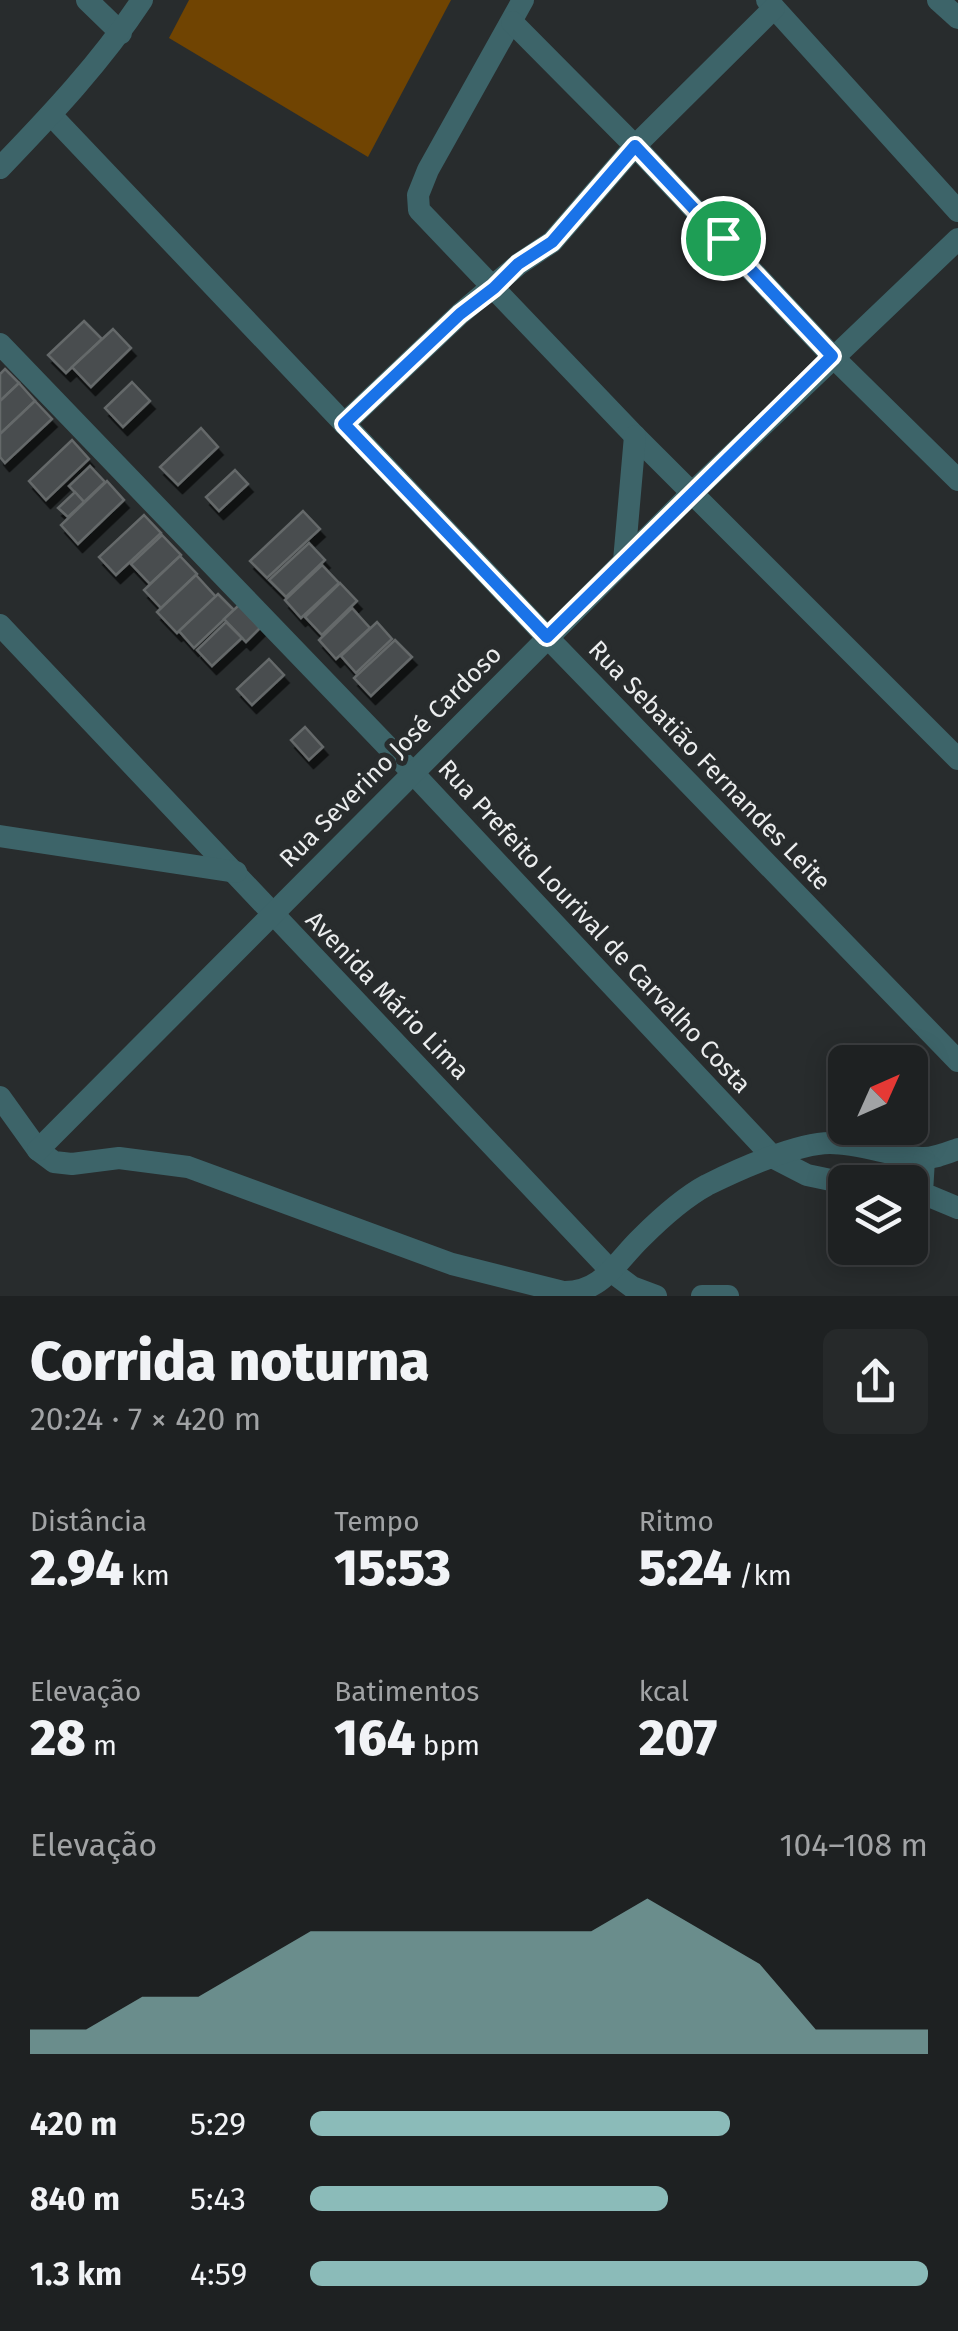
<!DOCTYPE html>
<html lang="pt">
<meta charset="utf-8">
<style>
body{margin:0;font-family:"Fira Sans",sans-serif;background:#26292a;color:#f1f3f6;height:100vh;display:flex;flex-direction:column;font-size:38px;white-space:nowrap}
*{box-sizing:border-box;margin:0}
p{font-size:32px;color:#a1a3a5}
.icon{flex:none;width:55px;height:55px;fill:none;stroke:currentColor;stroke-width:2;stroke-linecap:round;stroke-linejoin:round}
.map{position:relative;height:1296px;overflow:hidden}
.details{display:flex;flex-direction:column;background:#1e2122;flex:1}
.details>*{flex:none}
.needle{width:65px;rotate:45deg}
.buttons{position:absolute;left:828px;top:1045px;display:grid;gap:20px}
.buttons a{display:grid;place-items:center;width:100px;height:100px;border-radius:15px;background:#1e2122;box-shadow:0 5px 25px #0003,0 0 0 2px #3c3e40;font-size:50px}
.pin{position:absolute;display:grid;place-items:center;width:85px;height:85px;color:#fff;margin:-42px;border:5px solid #fff;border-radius:50%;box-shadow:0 2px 10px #0007}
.round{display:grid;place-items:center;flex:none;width:105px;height:105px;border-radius:15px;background:#26292a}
.overview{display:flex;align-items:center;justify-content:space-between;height:170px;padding:0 30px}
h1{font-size:55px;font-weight:800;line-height:75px}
.stats{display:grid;grid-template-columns:repeat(3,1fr);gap:15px;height:170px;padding:10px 30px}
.stats div{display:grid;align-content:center}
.stats b{font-size:50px;font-weight:800}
.stats small{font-size:28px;font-weight:400}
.stats p{font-size:28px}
.chart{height:280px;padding:20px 30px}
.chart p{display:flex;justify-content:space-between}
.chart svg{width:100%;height:180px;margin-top:10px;fill:#8bbbb9;opacity:.7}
ul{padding:0 30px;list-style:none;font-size:32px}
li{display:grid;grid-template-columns:160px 120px 1fr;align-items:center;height:75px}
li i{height:25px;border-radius:12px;background:#8bbbb9}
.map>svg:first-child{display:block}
.green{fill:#704402}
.building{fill:#4a4e4f;stroke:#65696a;stroke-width:2.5;filter:url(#shadow)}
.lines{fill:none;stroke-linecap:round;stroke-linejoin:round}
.minor{stroke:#3d6469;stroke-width:22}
.route-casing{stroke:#fff;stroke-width:20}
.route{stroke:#1a73e8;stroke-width:12}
.labels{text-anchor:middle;stroke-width:10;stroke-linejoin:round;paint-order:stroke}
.street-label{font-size:25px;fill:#ebedee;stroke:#282c2d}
</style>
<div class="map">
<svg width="958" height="1296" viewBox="0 0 958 1296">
<defs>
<filter id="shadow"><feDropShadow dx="4.5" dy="8" stdDeviation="0" flood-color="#0009"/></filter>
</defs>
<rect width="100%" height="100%" fill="#282c2d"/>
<polygon class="green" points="189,0 451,0 368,157 169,38"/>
<g class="building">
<polygon points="84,321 102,339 66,373 48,355"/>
<polygon points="113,329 131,348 91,387 72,367"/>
<polygon points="5,369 19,383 0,401 0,374"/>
<polygon points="132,382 150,401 123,427 105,408"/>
<polygon points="19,383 35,401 0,434 0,401"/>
<polygon points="35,401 52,419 5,463 0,457 0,434"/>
<polygon points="201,428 218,447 178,485 160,467"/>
<polygon points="72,440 89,459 46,500 29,481"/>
<polygon points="90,466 105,482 84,502 69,486"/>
<polygon points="235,470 248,484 219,511 206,497"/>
<polygon points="107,481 124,500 78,544 61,525"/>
<polygon points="75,492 84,502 68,517 58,508"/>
<polygon points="303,511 320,529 267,578 250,561"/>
<polygon points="144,515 161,533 116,575 99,557"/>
<polygon points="162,535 181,555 150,584 131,564"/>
<polygon points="309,543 325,560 286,597 269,580"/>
<polygon points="180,556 197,574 161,608 144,590"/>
<polygon points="322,565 339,583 301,618 285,600"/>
<polygon points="196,575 216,597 177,633 157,612"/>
<polygon points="340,583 357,601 322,635 305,617"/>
<polygon points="218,594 234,610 194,648 179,631"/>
<polygon points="239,605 260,628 246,642 224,619"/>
<polygon points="352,608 370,628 336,659 319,640"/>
<polygon points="226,622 242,638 212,666 197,650"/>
<polygon points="377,622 392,639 356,673 341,656"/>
<polygon points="395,640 412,657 371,696 354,678"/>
<polygon points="269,659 284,675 252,705 237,689"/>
<polygon points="305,727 323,747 309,760 291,740"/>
</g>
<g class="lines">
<g class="minor">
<polyline points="87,0 121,33"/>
<polyline points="523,0 428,170 418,195 419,210 635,436 958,759"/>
<polyline points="767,0 958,211"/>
<polyline points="938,0 958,18"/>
<polyline points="512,22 635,146 832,356 958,480"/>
<polyline points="51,115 547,637 958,1061"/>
<path d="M 0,168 C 51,115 102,61 142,0"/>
<polyline points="0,344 412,772 774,1158 807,1175 845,1183"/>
<polyline points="344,424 460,314 519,264 552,242 635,146 774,8"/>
<polyline points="624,561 635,436"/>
<polyline points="0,625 612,1272 632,1287 656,1296"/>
<polyline points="0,836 236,872"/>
<path d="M 0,1097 L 38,1150 L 54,1162 L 72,1164 L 119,1158 L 188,1167 L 452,1264 L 563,1292 C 602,1293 616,1262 641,1238 C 660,1219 683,1198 707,1185 C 737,1170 797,1143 830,1143 C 861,1143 890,1156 921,1158 C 933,1159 947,1153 958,1149"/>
<polyline points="38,1150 692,493 958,239"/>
<polyline points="924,1159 922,1193 958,1208"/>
<polyline points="702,1296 728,1296"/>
</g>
</g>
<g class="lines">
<defs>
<polygon id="route" points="635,146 832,356 547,637 344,424 460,314 494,288 518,264 552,242"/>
</defs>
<use href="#route" class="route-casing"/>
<use href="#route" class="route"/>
</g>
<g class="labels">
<g class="street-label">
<text transform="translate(390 756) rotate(-45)" y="9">Rua Severino José Cardoso</text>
<text transform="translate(710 765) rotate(46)" y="9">Rua Sebatião Fernandes Leite</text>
<text transform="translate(595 926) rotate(47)" y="9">Rua Prefeito Lourival de Carvalho Costa</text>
<text transform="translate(388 995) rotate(46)" y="9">Avenida Mário Lima</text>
</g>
</g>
</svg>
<div class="buttons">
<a><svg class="needle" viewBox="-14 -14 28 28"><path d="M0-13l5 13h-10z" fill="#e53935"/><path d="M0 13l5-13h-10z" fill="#a1a3a5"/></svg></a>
<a><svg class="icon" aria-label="layers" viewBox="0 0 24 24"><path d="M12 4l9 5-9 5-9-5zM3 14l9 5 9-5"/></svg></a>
</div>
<div class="pin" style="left:723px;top:238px;background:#1e9e55"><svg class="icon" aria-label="arrive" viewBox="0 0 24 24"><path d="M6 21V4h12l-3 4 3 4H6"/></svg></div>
</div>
<section class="details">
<div class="overview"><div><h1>Corrida noturna</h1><p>20:24 · 7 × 420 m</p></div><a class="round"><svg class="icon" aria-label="share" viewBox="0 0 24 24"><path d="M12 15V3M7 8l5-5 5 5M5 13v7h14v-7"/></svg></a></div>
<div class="stats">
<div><p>Distância</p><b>2.94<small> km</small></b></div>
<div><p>Tempo</p><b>15:53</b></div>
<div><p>Ritmo</p><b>5:24<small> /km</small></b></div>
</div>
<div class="stats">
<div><p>Elevação</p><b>28<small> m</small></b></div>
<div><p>Batimentos</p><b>164<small> bpm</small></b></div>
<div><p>kcal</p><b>207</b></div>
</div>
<div class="chart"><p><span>Elevação</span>104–108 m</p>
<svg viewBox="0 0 160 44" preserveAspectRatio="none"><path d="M0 44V38L10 38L20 30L30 30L40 22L50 14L60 14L70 14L80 14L90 14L100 14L110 6L120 14L130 22L140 38L150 38L160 38V44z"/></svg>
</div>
<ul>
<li><b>420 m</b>5:29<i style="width:68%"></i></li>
<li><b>840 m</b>5:43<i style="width:58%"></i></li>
<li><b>1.3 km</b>4:59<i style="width:100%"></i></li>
</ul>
</section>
